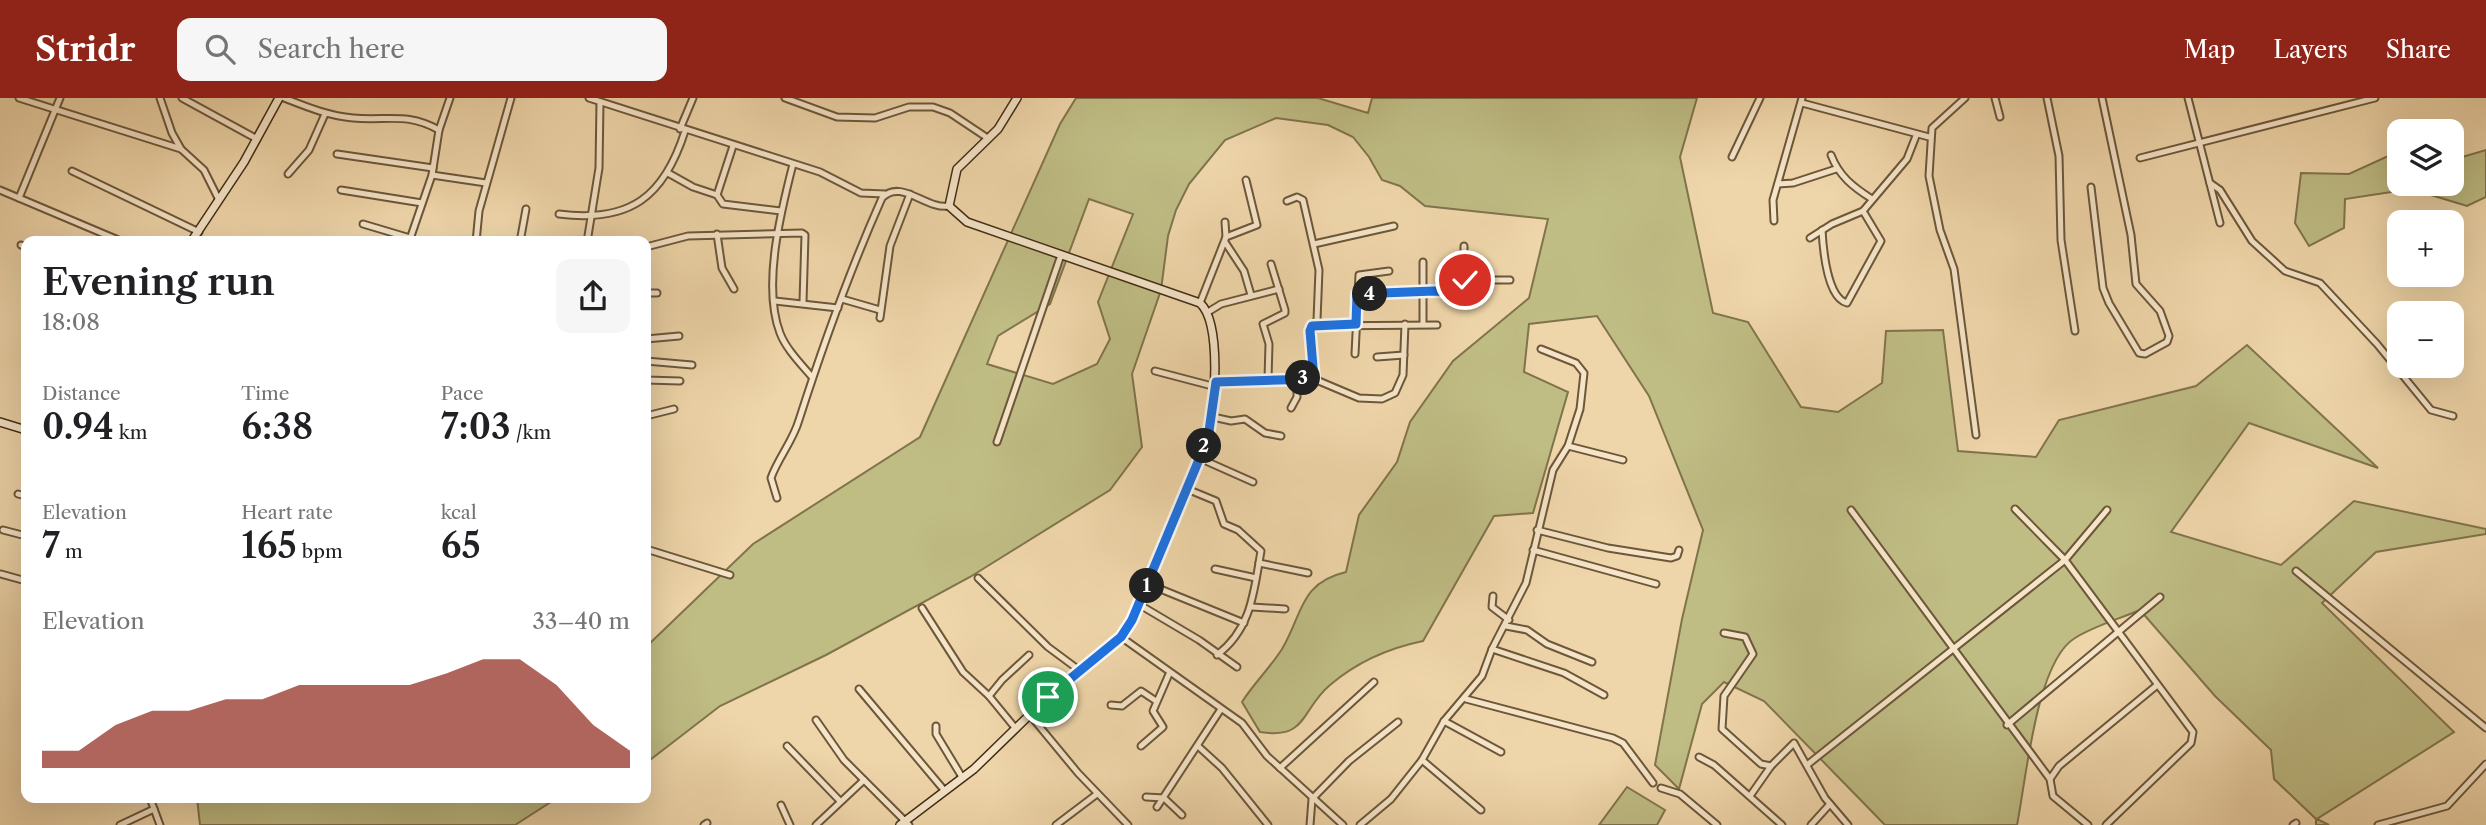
<!DOCTYPE html>
<meta charset="utf-8">
<style>
body{margin:0;font-family:"Libre Caslon Text",serif;background:#f6f6f6;color:#202124;height:100vh;display:flex;flex-direction:column;font-size:26px;white-space:nowrap}
*{box-sizing:border-box;margin:0}
p{font-size:23px;color:#757577}
.icon{flex:none;width:38px;height:38px;fill:none;stroke:currentColor;stroke-width:2;stroke-linecap:round;stroke-linejoin:round}
.map{position:relative;flex:1;overflow:hidden}
.drawer{position:absolute;left:21px;top:138px;width:630px;height:567px;display:flex;flex-direction:column;background:#fff;border-radius:14px;box-shadow:0 7px 28px #0002}
.drawer>*{flex:none}
.controls{position:absolute;left:2387px;top:21px;display:grid;gap:14px}
.controls a{display:grid;place-items:center;width:77px;height:77px;border-radius:14px;background:#fff;box-shadow:0 7px 28px #0002;font-size:35px}
.pin{position:absolute;display:grid;place-items:center;width:60px;height:60px;color:#fff;margin:-30px;border:4px solid #fff;border-radius:50%;box-shadow:0 2px 7px #0007}
.km{position:absolute;width:35px;height:35px;margin:-18px;border-radius:50%;background:#222;color:#fff;font-size:19px;line-height:35px;text-align:center}
.round{display:grid;place-items:center;flex:none;width:74px;height:74px;border-radius:14px;background:#f6f6f6}
.head{display:flex;align-items:center;justify-content:space-between;height:119px;padding:0 21px}
h1{font-size:38px;font-weight:600;line-height:52px}
.figures{display:grid;grid-template-columns:repeat(3,1fr);gap:10px;height:119px;padding:7px 21px}
.figures div{display:grid;align-content:center}
.figures b{font-size:35px;font-weight:600}
.figures small{font-size:19px;font-weight:400}
.figures p{font-size:19px}
.chart{height:196px;padding:14px 21px}
.chart p{display:flex;justify-content:space-between}
.chart svg{width:100%;height:126px;margin-top:7px;fill:#8f2418;opacity:.7}
header{display:flex;align-items:center;gap:42px;box-sizing:border-box;height:98px;padding:0 35px;background:#8f2418;color:#fff}
header strong{font-size:33px}
nav{display:flex;gap:38px;margin-inline-start:auto;font-size:24px}
.search{width:490px;height:63px;background:#f6f6f6;display:flex;align-items:center;gap:18px;box-sizing:border-box;padding:0 24px;border-radius:14px;color:#757577;font-size:26px}
.map>svg:first-child{display:block}
.green{fill:#bfbc84;stroke:#80744c;stroke-width:2;fill-rule:evenodd}
.lines{fill:none;stroke-linecap:round;stroke-linejoin:round}
.street-casing{stroke:#6c5739;stroke-width:9}
.secondary-casing{stroke:#412d13;stroke-width:10}
.street{stroke:#f5e4c8;stroke-width:5}
.secondary{stroke:#f5e4c8;stroke-width:7}
.route-casing{stroke:#fff;stroke-width:14}
.route{stroke:#1a73e8;stroke-width:9}
</style>
<header>
<strong>Stridr</strong>
<div class="search"><svg class="icon" aria-label="search" viewBox="0 0 24 24"><circle cx="10" cy="10" r="6"/><path d="M15 15l6 6"/></svg>Search here</div>
<nav><a>Map</a><a>Layers</a><a>Share</a></nav>
</header>
<div class="map">
<svg width="2486" height="727" viewBox="0 0 2486 727">
<rect width="100%" height="100%" fill="#efd6aa"/>
<filter id="stains"><feTurbulence type="fractalNoise" baseFrequency=".00286" numOctaves="4"/><feColorMatrix values="0 0 0 0 .2 0 0 0 0 .09 0 0 0 0 .02 0 0 0 .5 -.17"/></filter>
<radialGradient id="worn" r=".72"><stop offset=".6" stop-color="#630" stop-opacity="0"/><stop offset="1" stop-color="#630" stop-opacity=".3"/></radialGradient>
<g class="green">
<path d="M 1076,0 L 1318,0 L 1368,15 L 1372,0 L 1697,0 L 1680,59 L 1713,215 L 1748,224 L 1801,309 L 1838,314 L 1882,285 L 1886,233 L 1943,232 L 1958,353 L 2036,359 L 2059,322 L 2196,288 L 2247,247 L 2378,370 L 2249,325 L 2171,434 L 2281,467 L 2354,403 L 2486,431 L 2486,436 L 2376,454 L 2322,505 L 2454,634 L 2317,721 L 2329,727 L 2316,727 L 2316,721 L 2274,681 L 2271,652 L 2215,598 L 2140,512 C 2119,521 2094,528 2075,540 C 2036,563 2026,683 2017,727 L 1885,727 L 1764,603 L 1724,584 L 1702,606 L 1679,691 L 1655,667 L 1682,521 L 1703,432 L 1649,298 L 1597,218 L 1529,226 L 1524,274 L 1568,294 L 1533,415 L 1494,418 L 1423,543 C 1389,550 1357,564 1330,587 C 1301,611 1308,642 1260,634 L 1242,604 C 1254,585 1270,570 1282,551 C 1303,516 1299,485 1346,474 L 1359,417 L 1397,364 L 1410,324 L 1453,263 L 1529,200 L 1548,121 L 1425,108 L 1400,88 L 1382,82 L 1369,59 L 1353,39 L 1328,27 L 1276,20 L 1225,42 L 1189,86 L 1176,112 L 1168,138 L 1161,192 L 1132,276 L 1142,349 L 1110,392 L 970,479 L 826,557 L 720,608 L 646,665 L 646,549 L 753,446 L 920,339 L 1060,26 ZM 1089,101 L 1133,116 L 1098,204 L 1110,241 L 1097,266 L 1053,286 L 987,266 L 998,238 L 1050,206 Z"/>
<polygon points="2486,52 2486,99 2467,108 2411,91 2345,101 2344,130 2309,148 2295,125 2301,75 2349,76 2399,53 2399,86 2452,86 2452,62"/>
<polygon points="1627,689 1665,712 1657,727 1599,727"/>
<polygon points="197,700 557,700 515,727 200,727"/>
</g>
<g class="lines">
<defs>
<g id="street">
<polyline points="19,0 181,51 204,72 219,102"/>
<polyline points="160,0 172,35 181,51"/>
<polyline points="182,0 257,41"/>
<path d="M 284,0 C 307,9 329,18 353,20 C 388,23 407,14 439,32"/>
<polyline points="589,0 820,74 861,95 885,96"/>
<polyline points="785,0 837,19 875,20 909,9 933,9 950,15 986,39"/>
<polyline points="1965,0 1932,30 1929,78 1940,132 1954,171 1976,337"/>
<polyline points="1995,0 2000,19"/>
<polyline points="2047,0 2059,58 2061,142 2075,233"/>
<polyline points="2188,0 2220,125"/>
<polyline points="1802,5 1929,39"/>
<polyline points="680,31 693,0"/>
<polyline points="337,56 433,70"/>
<path d="M 1831,57 C 1839,78 1853,89 1872,101"/>
<polyline points="1732,59 1760,0"/>
<polyline points="2140,60 2375,0"/>
<path d="M 793,66 C 781,113 762,188 780,235 C 786,251 801,266 812,279"/>
<polyline points="72,73 199,134"/>
<polyline points="668,75 693,89 717,97 723,106 781,113"/>
<polyline points="288,76 309,52 325,16"/>
<polyline points="432,77 486,85"/>
<polyline points="2210,85 2220,92 2252,143 2285,173 2320,185 2377,246 2431,312 2453,318"/>
<polyline points="1778,86 1793,85 1836,71"/>
<polyline points="2091,89 2103,190 2109,205 2139,255 2145,256 2167,244 2169,238 2160,213 2136,186 2131,137 2102,0"/>
<polyline points="0,92 123,144"/>
<polyline points="341,92 422,105"/>
<polyline points="717,97 733,48"/>
<polyline points="19,100 60,0"/>
<path d="M 559,116 C 630,125 664,99 685,33"/>
<polyline points="1774,123 1773,102 1802,0"/>
<polyline points="1225,124 1226,139"/>
<polyline points="363,126 410,140"/>
<path d="M 1822,132 C 1823,150 1827,200 1847,205 L 1881,143 L 1863,113"/>
<polyline points="717,136 722,170 734,191"/>
<polyline points="1810,140 1832,126 1863,113 1907,61 1916,38"/>
<polyline points="409,144 432,77 439,32 450,0"/>
<polyline points="476,144 479,113 511,0"/>
<polyline points="520,144 526,111"/>
<polyline points="587,144 599,70 600,4"/>
<polyline points="1225,144 1244,173 1251,197"/>
<polyline points="1314,146 1394,128"/>
<polyline points="21,147 26,149"/>
<polyline points="646,149 688,138 802,135 805,137 803,204"/>
<polyline points="1423,164 1423,226"/>
<polyline points="1465,182 1510,182"/>
<polyline points="646,195 657,195"/>
<path d="M 1357,196 C 1390,195 1425,192 1457,196 L 1464,187 L 1464,148"/>
<polyline points="842,201 880,212"/>
<polyline points="775,203 838,210"/>
<polyline points="1200,205 1226,139 1257,127 1246,82"/>
<polyline points="1208,214 1221,206 1279,191"/>
<polyline points="880,220 890,148 910,96"/>
<polyline points="1312,228 1437,227"/>
<polyline points="646,241 679,238"/>
<polyline points="1355,256 1359,177 1389,173"/>
<polyline points="1377,259 1404,257"/>
<polyline points="646,263 692,267"/>
<polyline points="1155,273 1216,289"/>
<polyline points="1268,281 1269,246 1263,226 1285,215 1285,212 1271,166"/>
<polyline points="1314,281 1359,300 1382,301 1395,295 1403,277 1405,226"/>
<polyline points="646,282 680,283"/>
<polyline points="1216,284 1314,281 1310,233 1317,222 1319,172 1303,102 1297,99 1287,103"/>
<polyline points="1291,310 1297,299 1297,281"/>
<polyline points="646,318 674,311"/>
<polyline points="1213,319 1231,323 1245,321 1265,335 1281,338"/>
<polyline points="997,344 1061,157"/>
<polyline points="1568,348 1623,362"/>
<polyline points="1199,360 1253,384"/>
<path d="M 1187,391 L 1216,403 L 1224,426 L 1238,432 L 1261,453 C 1254,492 1252,531 1217,557"/>
<polyline points="18,396 26,398"/>
<path d="M 777,400 L 771,380 C 778,360 793,343 799,322 C 823,247 850,172 882,100 C 901,80 926,112 949,108"/>
<polyline points="2015,411 2065,462 2193,634 2191,645 2106,727"/>
<polyline points="1851,412 2050,681 2053,698 2088,727"/>
<polyline points="3,432 26,438"/>
<polyline points="1537,432 1608,450 1671,460 1677,458 1679,452"/>
<polyline points="646,451 730,477"/>
<polyline points="1533,452 1656,486"/>
<polyline points="1259,465 1308,475"/>
<polyline points="1215,471 1256,480"/>
<polyline points="2296,473 2486,630"/>
<polyline points="1,476 26,483"/>
<polyline points="978,480 1048,549 1079,572"/>
<polyline points="1148,486 1244,525"/>
<polyline points="1493,498 1492,509 1509,522"/>
<polyline points="1140,507 1199,542 1237,569"/>
<polyline points="1252,509 1285,511"/>
<polyline points="922,510 963,574 989,598 1016,631"/>
<polyline points="1506,528 1527,532 1547,546 1592,564"/>
<polyline points="1724,535 1745,539 1753,556 1724,598 1722,631 1761,666 1771,668"/>
<polyline points="1121,539 1242,625 1267,658 1343,727"/>
<polyline points="1492,551 1564,575 1604,597"/>
<polyline points="859,591 944,692"/>
<polyline points="989,598 1002,582 1029,557"/>
<polyline points="1466,601 1613,640 1623,645 1653,685"/>
<polyline points="1111,607 1122,608 1141,593 1156,603"/>
<polyline points="1030,617 1078,675 1128,727"/>
<polyline points="816,622 844,662 909,727"/>
<polyline points="1444,623 1501,654"/>
<polyline points="2007,627 2160,499"/>
<polyline points="936,628 936,636 962,679"/>
<polyline points="787,648 840,703"/>
<polyline points="1141,648 1163,629 1153,613 1169,576"/>
<polyline points="1199,649 1222,670 1268,727"/>
<polyline points="1699,659 1714,667 1782,727"/>
<polyline points="1422,662 1481,712"/>
<polyline points="1807,667 2065,462 2107,412"/>
<polyline points="1280,670 1374,584"/>
<polyline points="2050,681 2059,668 2156,588"/>
<polyline points="1661,690 1680,696 1717,727"/>
<polyline points="1750,698 1771,668 1794,645 1825,700 1848,727"/>
<polyline points="1146,699 1164,700 1182,717"/>
<polyline points="150,700 160,727"/>
<polyline points="781,707 790,727"/>
<polyline points="1157,709 1221,611"/>
<polyline points="120,727 154,711"/>
<polyline points="704,727 707,725"/>
<polyline points="816,727 864,682"/>
<polyline points="1056,727 1097,696"/>
<polyline points="1310,727 1312,701 1349,663 1398,624"/>
<polyline points="1360,727 1391,701 1422,662 1444,623 1482,578 1492,551 1526,485 1553,372 1568,348 1580,311 1584,275 1576,265 1541,251"/>
<polyline points="1811,727 1830,706"/>
<polyline points="2293,727 2296,725"/>
<polyline points="2378,727 2447,708 2486,666"/>
</g>
<g id="secondary">
<polyline points="191,144 244,64 279,0"/>
<polyline points="0,324 26,332"/>
<path d="M 900,727 L 974,671 L 1048,599 L 1121,539 L 1140,507 L 1208,340 C 1215,311 1222,225 1200,205 L 967,124 L 949,108 L 957,71 L 998,31 L 1017,0"/>
</g>
</defs>
<use href="#street" class="street-casing"/>
<use href="#secondary" class="secondary-casing"/>
<use href="#street" class="street"/>
<use href="#secondary" class="secondary"/>
</g>
<g class="lines">
<defs>
<path id="route" d="M 1048,599 L 1121,539 L 1132,522 L 1208,340 L 1216,284 L 1314,281 L 1310,233 L 1312,228 L 1356,226 L 1357,196 C 1383,195 1409,194 1434,193 C 1444,193 1452,198 1461,194 L 1465,182"/>
</defs>
<use href="#route" class="route-casing"/>
<use href="#route" class="route"/>
</g>
<rect width="100%" height="100%" filter="url(#stains)"/>
<rect width="100%" height="100%" fill="url(#worn)"/>
</svg>
<div class="controls">
<a><svg class="icon" aria-label="layers" viewBox="0 0 24 24"><path d="M12 4l9 5-9 5-9-5zM3 14l9 5 9-5"/></svg></a>
<a>+</a>
<a>−</a>
</div>
<div class="pin" style="left:1048px;top:599px;background:#1e9e55"><svg class="icon" aria-label="arrive" viewBox="0 0 24 24"><path d="M6 21V4h12l-3 4 3 4H6"/></svg></div>
<div class="pin" style="left:1465px;top:182px;background:#d93025"><svg class="icon" aria-label="check" viewBox="0 0 24 24"><path d="M5 12l5 5 9-10"/></svg></div>
<b class="km" style="left:1147px;top:488px">1</b>
<b class="km" style="left:1204px;top:348px">2</b>
<b class="km" style="left:1303px;top:280px">3</b>
<b class="km" style="left:1370px;top:196px">4</b>
<section class="drawer">
<div class="head"><div><h1>Evening run</h1><p>18:08</p></div><a class="round"><svg class="icon" aria-label="share" viewBox="0 0 24 24"><path d="M12 15V3M7 8l5-5 5 5M5 13v7h14v-7"/></svg></a></div>
<div class="figures">
<div><p>Distance</p><b>0.94<small> km</small></b></div>
<div><p>Time</p><b>6:38</b></div>
<div><p>Pace</p><b>7:03<small> /km</small></b></div>
</div>
<div class="figures">
<div><p>Elevation</p><b>7<small> m</small></b></div>
<div><p>Heart rate</p><b>165<small> bpm</small></b></div>
<div><p>kcal</p><b>65</b></div>
</div>
<div class="chart"><p><span>Elevation</span>33–40 m</p>
<svg viewBox="0 0 160 44" preserveAspectRatio="none"><path d="M0 44V38L10 38L20 29L30 24L40 24L50 20L60 20L70 15L80 15L90 15L100 15L110 11L120 6L130 6L140 15L150 29L160 38V44z"/></svg>
</div>
</section>
</div>
